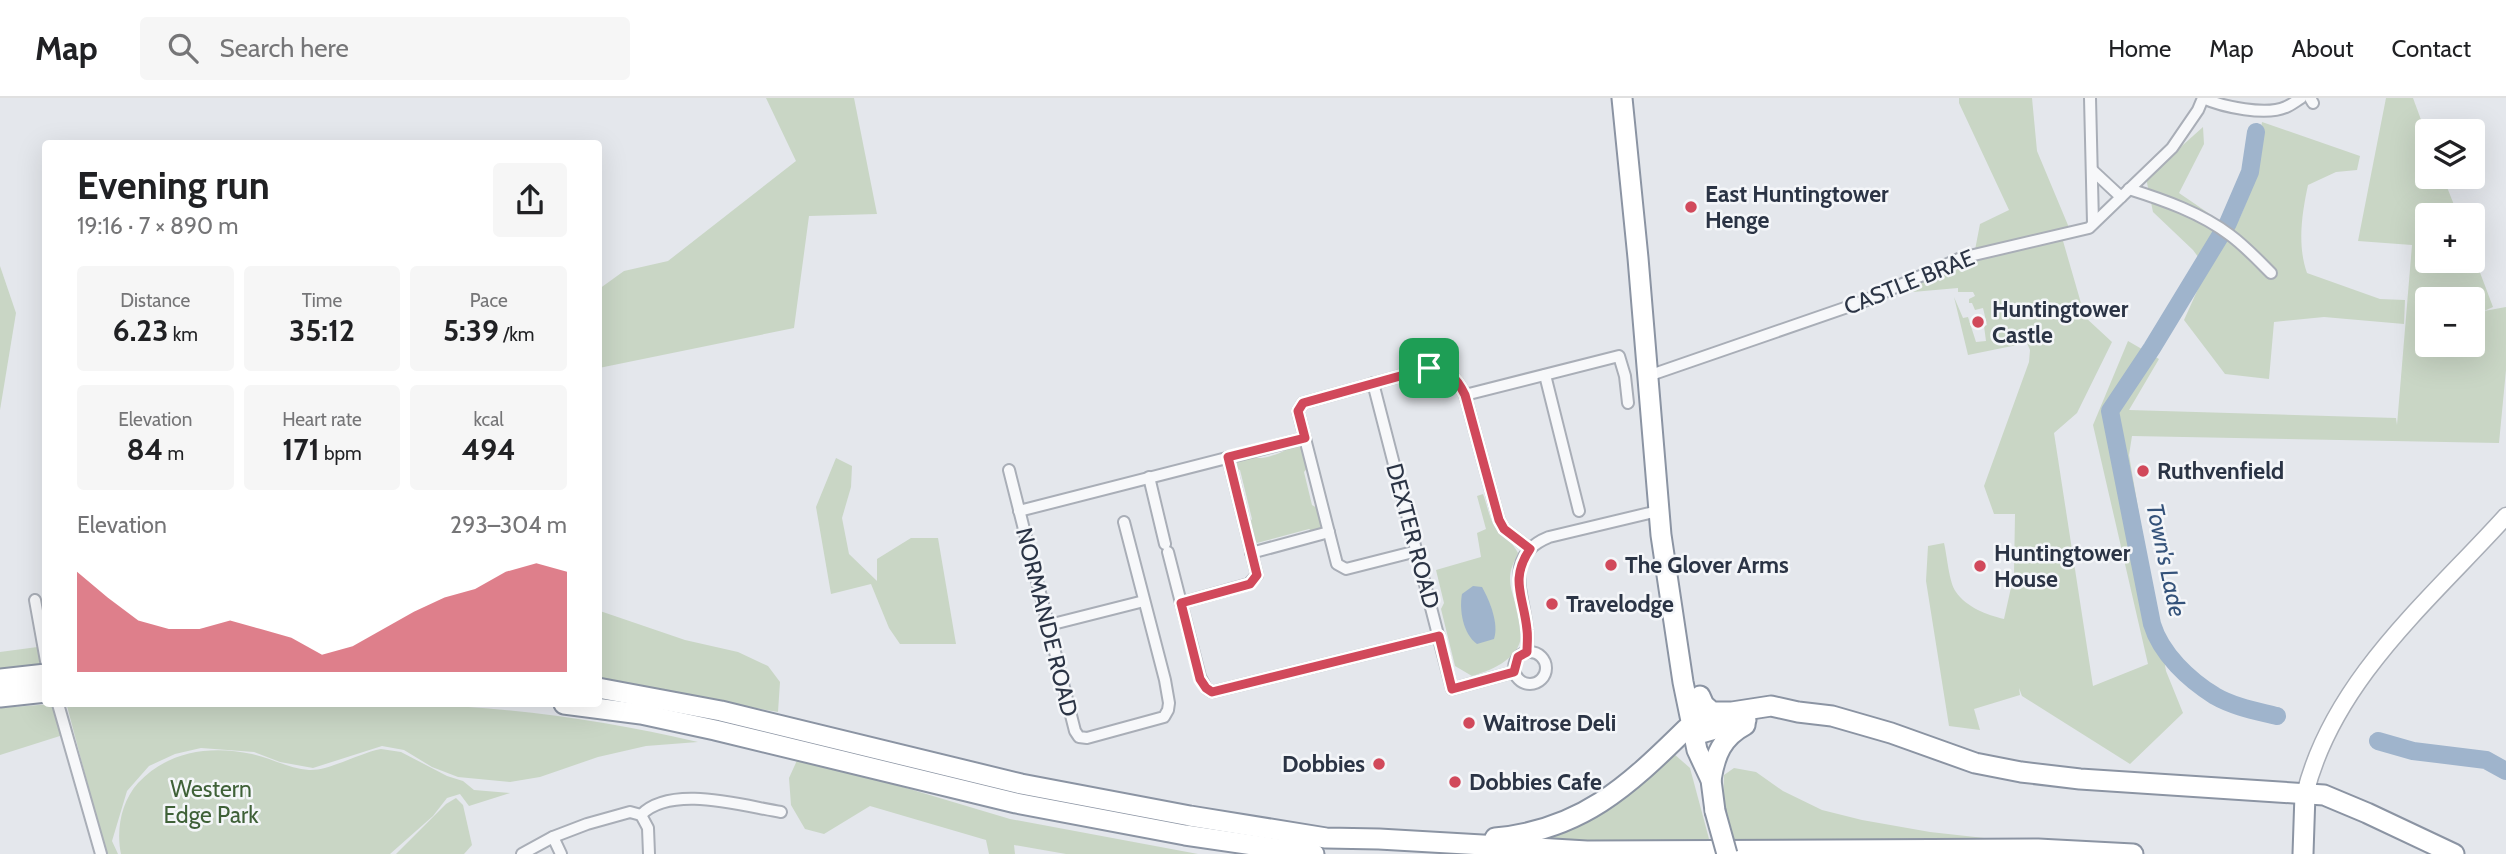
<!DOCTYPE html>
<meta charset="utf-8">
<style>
body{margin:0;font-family:Cabin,sans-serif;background:#f6f6f6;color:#202124;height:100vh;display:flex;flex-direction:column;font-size:26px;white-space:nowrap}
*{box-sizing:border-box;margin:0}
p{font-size:23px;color:#757577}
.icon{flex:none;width:38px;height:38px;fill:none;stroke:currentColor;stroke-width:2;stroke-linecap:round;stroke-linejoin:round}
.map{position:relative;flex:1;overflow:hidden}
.details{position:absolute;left:42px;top:42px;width:560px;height:567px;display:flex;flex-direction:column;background:#fff;border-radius:7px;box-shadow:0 7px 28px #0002}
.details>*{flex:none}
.tools{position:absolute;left:2415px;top:21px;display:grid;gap:14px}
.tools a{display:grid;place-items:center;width:70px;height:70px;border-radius:7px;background:#fff;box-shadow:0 7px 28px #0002;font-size:35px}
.pin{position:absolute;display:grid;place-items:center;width:60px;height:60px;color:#fff;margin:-30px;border-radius:14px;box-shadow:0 4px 10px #0006}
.round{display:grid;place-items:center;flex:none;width:74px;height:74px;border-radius:7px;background:#f6f6f6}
.head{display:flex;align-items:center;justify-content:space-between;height:119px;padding:0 35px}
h1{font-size:38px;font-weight:700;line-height:52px}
.stats{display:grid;grid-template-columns:repeat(3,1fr);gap:10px;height:119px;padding:7px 35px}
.stats div{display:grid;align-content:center;border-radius:7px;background:#f6f6f6;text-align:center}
.stats b{font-size:30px;font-weight:700}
.stats small{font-size:19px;font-weight:400}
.stats p{font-size:19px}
.chart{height:196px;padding:14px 35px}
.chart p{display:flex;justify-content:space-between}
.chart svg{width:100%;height:126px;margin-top:7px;fill:#d1495b;opacity:.7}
header{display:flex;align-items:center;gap:42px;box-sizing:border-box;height:98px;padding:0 35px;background:#fff;border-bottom:2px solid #e0e0e0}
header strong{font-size:33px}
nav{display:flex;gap:38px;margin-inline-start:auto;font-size:24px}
.search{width:490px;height:63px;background:#f6f6f6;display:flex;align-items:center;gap:18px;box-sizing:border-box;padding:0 24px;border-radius:7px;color:#757577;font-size:26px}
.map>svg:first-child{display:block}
.green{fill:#c9d6c5;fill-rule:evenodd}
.water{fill:#9fb4cc}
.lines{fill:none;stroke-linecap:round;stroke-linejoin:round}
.river{stroke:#9fb4cc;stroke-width:18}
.street-casing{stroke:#a9aeb7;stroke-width:14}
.secondary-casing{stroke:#a9aeb7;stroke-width:19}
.highway-casing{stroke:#8b94a3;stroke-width:23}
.street{stroke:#f7f8fa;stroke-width:10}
.secondary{stroke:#fff;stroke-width:16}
.highway{stroke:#fff;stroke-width:19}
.highway-bridge-casing{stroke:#8b94a3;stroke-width:23;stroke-linecap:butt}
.highway-bridge{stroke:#fff;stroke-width:19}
.route-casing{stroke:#fff;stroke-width:14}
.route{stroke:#d1495b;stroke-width:9}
.poi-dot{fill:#d1495b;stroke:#f4f6f9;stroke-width:2.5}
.labels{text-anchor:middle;stroke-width:5;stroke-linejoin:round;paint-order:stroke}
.poi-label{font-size:23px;font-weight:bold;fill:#2b3445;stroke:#f4f6f9;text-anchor:start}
.street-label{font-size:23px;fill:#2b3445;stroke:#f4f6f9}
.park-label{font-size:23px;fill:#3f6138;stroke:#f4f6f9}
.water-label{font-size:24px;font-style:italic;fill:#34527a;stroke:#f4f6f9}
</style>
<header>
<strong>Map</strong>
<div class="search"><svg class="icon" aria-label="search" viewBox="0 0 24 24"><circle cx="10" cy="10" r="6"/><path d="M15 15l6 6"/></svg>Search here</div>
<nav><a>Home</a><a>Map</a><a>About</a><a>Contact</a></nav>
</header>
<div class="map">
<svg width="2506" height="756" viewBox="0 0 2506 756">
<rect width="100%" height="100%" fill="#e4e7ec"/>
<g class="green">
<polygon points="766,0 854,0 877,116 809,118 794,230 599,270 599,191 624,173 668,163 796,63"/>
<polygon points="1959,0 2032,0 2037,53 2070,132 1975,152 1980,126 2009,112 1959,5"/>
<path d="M 2386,0 L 2413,0 L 2427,38 L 2427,79 L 2443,79 L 2458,117 L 2427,117 L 2427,163 L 2473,163 L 2473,156 L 2493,209 L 2484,213 L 2506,209 L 2506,272 L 2499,345 L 2132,338 L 2129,357 L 2166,573 L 2183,615 L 2130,666 L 2022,598 L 2019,590 L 2020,597 L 1974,611 L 1980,632 L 1949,628 L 1926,483 L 1928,448 L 1944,445 C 1947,457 1949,485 1956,494 C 1966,509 1987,517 2004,521 L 2014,476 L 2015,416 L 1994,416 L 1984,388 L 2029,264 L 2030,252 L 2027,245 L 1968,257 L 1954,199 L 1963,220 L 1968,219 L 1976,244 L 1986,243 L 1984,228 L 1987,227 L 1983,210 L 1975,212 L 1972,205 L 1969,205 L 1969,201 L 1975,198 L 1973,194 L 1958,194 L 1958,190 L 1890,196 L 1964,162 L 2061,136 L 2085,219 L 2112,244 L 2077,315 L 2054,335 L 2093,588 L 2148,566 L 2093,327 L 2128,243 L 2159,261 L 2129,312 L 2396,320 L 2397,327 L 2412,147 L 2358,143 ZM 2427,201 L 2473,201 L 2473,247 L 2427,247 Z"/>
<path d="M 2262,24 L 2360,58 L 2357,72 L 2336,74 L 2308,87 C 2302,115 2297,147 2307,175 L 2380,201 L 2405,202 L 2404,226 L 2324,219 L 2274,224 L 2269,281 L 2225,276 L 2184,222 L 2207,171 L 2193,152 L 2153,114 L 2146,80 L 2203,29 L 2204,46 L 2179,95 L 2233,132 C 2253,101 2256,60 2262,24 Z"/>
<polygon points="0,168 16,215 0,312"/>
<path d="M 1292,347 L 1303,350 L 1308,369 L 1304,374 L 1312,407 L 1319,411 L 1323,428 L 1315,435 L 1309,431 L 1257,445 L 1253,441 L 1249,425 L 1252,421 L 1240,372 L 1235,370 C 1239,356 1247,360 1259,360 C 1268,360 1286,354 1292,347 Z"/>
<polygon points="836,360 852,368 851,389 842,420 849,456 877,483 877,461 911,440 938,440 956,546 900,546 889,530 871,486 831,496 816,409"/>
<path d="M 1483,396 C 1487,406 1489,420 1495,429 C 1502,440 1513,444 1518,455 C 1514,464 1510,471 1510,481 C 1510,496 1519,510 1521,524 C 1527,557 1498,570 1472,578 L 1455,568 L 1441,511 L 1444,505 L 1436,472 L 1481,459 L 1477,435 L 1486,431 L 1477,398 Z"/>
<polygon points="598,507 600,513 685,542 738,554 768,568 780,584 778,614 599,582"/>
<polygon points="45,548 45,570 0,577 0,554"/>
<polygon points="52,606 63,637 0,657 0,610"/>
<path d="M 129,606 C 224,606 318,603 413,606 C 508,609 605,622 698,644 L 646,648 L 598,659 L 540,679 L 510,684 L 458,679 L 432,669 L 404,652 L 382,648 L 313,670 L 280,664 L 254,654 L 201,650 L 175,656 L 149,668 L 127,693 L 112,743 L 118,756 L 106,756 L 67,608 Z"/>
<path d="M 381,651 L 401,654 L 447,678 L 463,683 L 474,692 L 510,695 L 469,708 L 460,696 L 447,700 L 433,718 L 390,756 L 121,756 C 116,732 121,704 138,685 C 168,653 210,647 252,656 C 271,660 290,671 309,672 C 329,673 359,655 381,651 Z"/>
<polygon points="1674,656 1690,670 1712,752 1524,742"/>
<polygon points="799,658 1010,721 1198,756 1066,756 1014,747 1015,756 989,756 986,742 870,708 824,736 805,731 791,707 789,680"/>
<polygon points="1734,670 1756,674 1783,693 1822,712 1862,722 1930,734 2067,749 1734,749 1723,710 1724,677"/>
<polygon points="456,700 463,707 472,747 464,756 396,756 446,706"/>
</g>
<path class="water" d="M 1473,488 L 1482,489 C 1490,503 1499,526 1494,541 L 1477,546 C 1463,536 1459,512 1462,496 Z"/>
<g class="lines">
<g class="river">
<path d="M 2256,34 L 2250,74 L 2228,125 L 2152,250 L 2110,313 L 2152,526 C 2161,556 2189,582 2215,598 C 2234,609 2257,613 2277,618"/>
<polyline points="2378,643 2413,653 2486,662 2506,673"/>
</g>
<defs>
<g id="street">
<polyline points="2090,0 2093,125"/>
<polyline points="2310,0 2313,5"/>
<polyline points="2092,72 2121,99"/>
<path d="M 2129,91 C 2164,102 2201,115 2230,137 C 2245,148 2258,162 2271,175"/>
<polyline points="1545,277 1579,413"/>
<path d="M 1648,278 L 1862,204 L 1961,160 L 2089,130 L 2172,50 L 2198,12 L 2203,0 C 2223,9 2266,18 2286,9 C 2291,7 2296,3 2301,0"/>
<polyline points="1373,285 1452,591 1514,574"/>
<polyline points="1465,297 1619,258 1625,278 1628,305"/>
<polyline points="1009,372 1075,633 1079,639 1087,640 1164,619 1168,612 1169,605 1165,582 1124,424"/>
<polyline points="1149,379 1165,446"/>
<polyline points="1019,413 1305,340"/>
<path d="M 1417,453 L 1346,471 L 1337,466 L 1298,313 L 1303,305 L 1429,270 C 1450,274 1455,277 1465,297 L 1499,422 L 1504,431 L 1530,451"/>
<polyline points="1168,454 1200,579 1206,590 1212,594 1439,538"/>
<polyline points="1251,455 1329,434"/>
<polyline points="35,502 46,563"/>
<polyline points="1181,505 1249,486 1257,477 1228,359"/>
<polyline points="1049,527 1144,503"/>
<circle cx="1530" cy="570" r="16"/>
<path d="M 1527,554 C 1527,547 1528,539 1527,532 C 1524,496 1502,458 1549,439 L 1658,413"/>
<polyline points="58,606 101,756"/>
<polyline points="641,717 648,730 649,756"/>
<polyline points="553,739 561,756"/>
<path d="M 522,756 L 553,739 L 587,726 L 630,714 L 641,717 C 671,686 743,708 781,714"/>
</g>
<path id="secondary" d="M 2305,696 C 2333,582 2430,502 2506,418"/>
<g id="highway">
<polyline points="1622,0 1638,160 1661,437 1683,584 1697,652 1711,682 1715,713"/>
<polyline points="0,581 46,576"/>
<polyline points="598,590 721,613 1021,686 1190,718 1326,740 1379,741 1587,753 2038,751 2133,756"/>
<polyline points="1700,598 1704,607 1712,614 1732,614 1771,608 1798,614 1832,618 1891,635 1975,665 2021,674 2080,681 2324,697 2367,715 2454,756"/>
<polyline points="0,599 46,594"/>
<polyline points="564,606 641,616 715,632 1016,705 1185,737 1314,756"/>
<polyline points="1694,637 1746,622"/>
<path d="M 1711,682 C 1715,657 1722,639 1745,627"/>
<path d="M 1495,740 C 1581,732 1627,689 1686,631 L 1702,623"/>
<polyline points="2303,756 2305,696"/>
</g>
</defs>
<use href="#street" class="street-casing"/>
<use href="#secondary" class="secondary-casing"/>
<use href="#highway" class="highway-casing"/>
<use href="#street" class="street"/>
<use href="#secondary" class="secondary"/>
<use href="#highway" class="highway"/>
<defs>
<polyline id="highway-bridge" points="1715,713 1727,756"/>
</defs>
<use href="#highway-bridge" class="highway-bridge-casing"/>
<use href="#highway-bridge" class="highway-bridge"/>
</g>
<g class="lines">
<defs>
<path id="route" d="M 1429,270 C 1450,274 1455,277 1465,297 L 1499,422 L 1504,431 L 1530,451 C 1509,482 1524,499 1527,532 C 1528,539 1527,547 1527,554 L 1518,559 L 1514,574 L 1452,591 L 1439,538 L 1212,594 L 1206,590 L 1200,581 L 1181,505 L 1250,486 L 1257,477 L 1228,359 L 1305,340 L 1298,313 L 1303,305 Z"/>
</defs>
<use href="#route" class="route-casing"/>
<use href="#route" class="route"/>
</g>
<g class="poi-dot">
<circle cx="1691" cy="109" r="7"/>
<circle cx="1978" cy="224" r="7"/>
<circle cx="2143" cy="373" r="7"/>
<circle cx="1611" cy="467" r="7"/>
<circle cx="1980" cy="468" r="7"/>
<circle cx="1552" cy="506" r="7"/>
<circle cx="1469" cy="625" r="7"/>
<circle cx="1379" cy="666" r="7"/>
<circle cx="1455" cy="684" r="7"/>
</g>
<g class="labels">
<g class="poi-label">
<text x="1705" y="104">East Huntingtower<tspan x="1705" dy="26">Henge</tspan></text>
<text x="1992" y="219">Huntingtower<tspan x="1992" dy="26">Castle</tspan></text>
<text x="2157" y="381">Ruthvenfield</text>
<text x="1994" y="463">Huntingtower<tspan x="1994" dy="26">House</tspan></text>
<text x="1625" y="475">The Glover Arms</text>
<text x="1566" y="514">Travelodge</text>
<text x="1483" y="633">Waitrose Deli</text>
<text x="1365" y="674" text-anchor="end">Dobbies</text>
<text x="1469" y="692">Dobbies Cafe</text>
</g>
<g class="street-label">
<text transform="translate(1909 184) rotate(-22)" y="8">CASTLE BRAE</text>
<text transform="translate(1413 438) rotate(75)" y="8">DEXTER ROAD</text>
<text transform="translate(1047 524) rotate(76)" y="8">NORMANDE ROAD</text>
</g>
<g class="park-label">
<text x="211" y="699">Western<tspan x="211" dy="26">Edge Park</tspan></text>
</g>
<g class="water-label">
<text transform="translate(2166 462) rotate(78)" y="8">Town's Lade</text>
</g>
</g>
</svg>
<div class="tools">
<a><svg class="icon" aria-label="layers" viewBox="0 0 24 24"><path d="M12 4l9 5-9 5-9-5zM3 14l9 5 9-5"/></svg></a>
<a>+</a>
<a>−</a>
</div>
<div class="pin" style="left:1429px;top:270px;background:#1e9e55"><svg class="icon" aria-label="arrive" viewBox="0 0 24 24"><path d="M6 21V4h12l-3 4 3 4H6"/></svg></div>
<section class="details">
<div class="head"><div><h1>Evening run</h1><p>19:16 · 7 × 890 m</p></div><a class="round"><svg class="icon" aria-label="share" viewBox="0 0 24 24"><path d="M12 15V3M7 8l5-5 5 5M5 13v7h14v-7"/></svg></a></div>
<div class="stats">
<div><p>Distance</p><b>6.23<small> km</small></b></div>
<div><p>Time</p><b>35:12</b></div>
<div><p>Pace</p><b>5:39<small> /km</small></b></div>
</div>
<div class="stats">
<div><p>Elevation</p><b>84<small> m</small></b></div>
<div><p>Heart rate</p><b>171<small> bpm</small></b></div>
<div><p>kcal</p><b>494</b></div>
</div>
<div class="chart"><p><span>Elevation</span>293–304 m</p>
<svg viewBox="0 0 160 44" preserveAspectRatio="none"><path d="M0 44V9L10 18L20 26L30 29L40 29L50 26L60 29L70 32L80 38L90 35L100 29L110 23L120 18L130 15L140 9L150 6L160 9V44z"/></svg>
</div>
</section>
</div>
